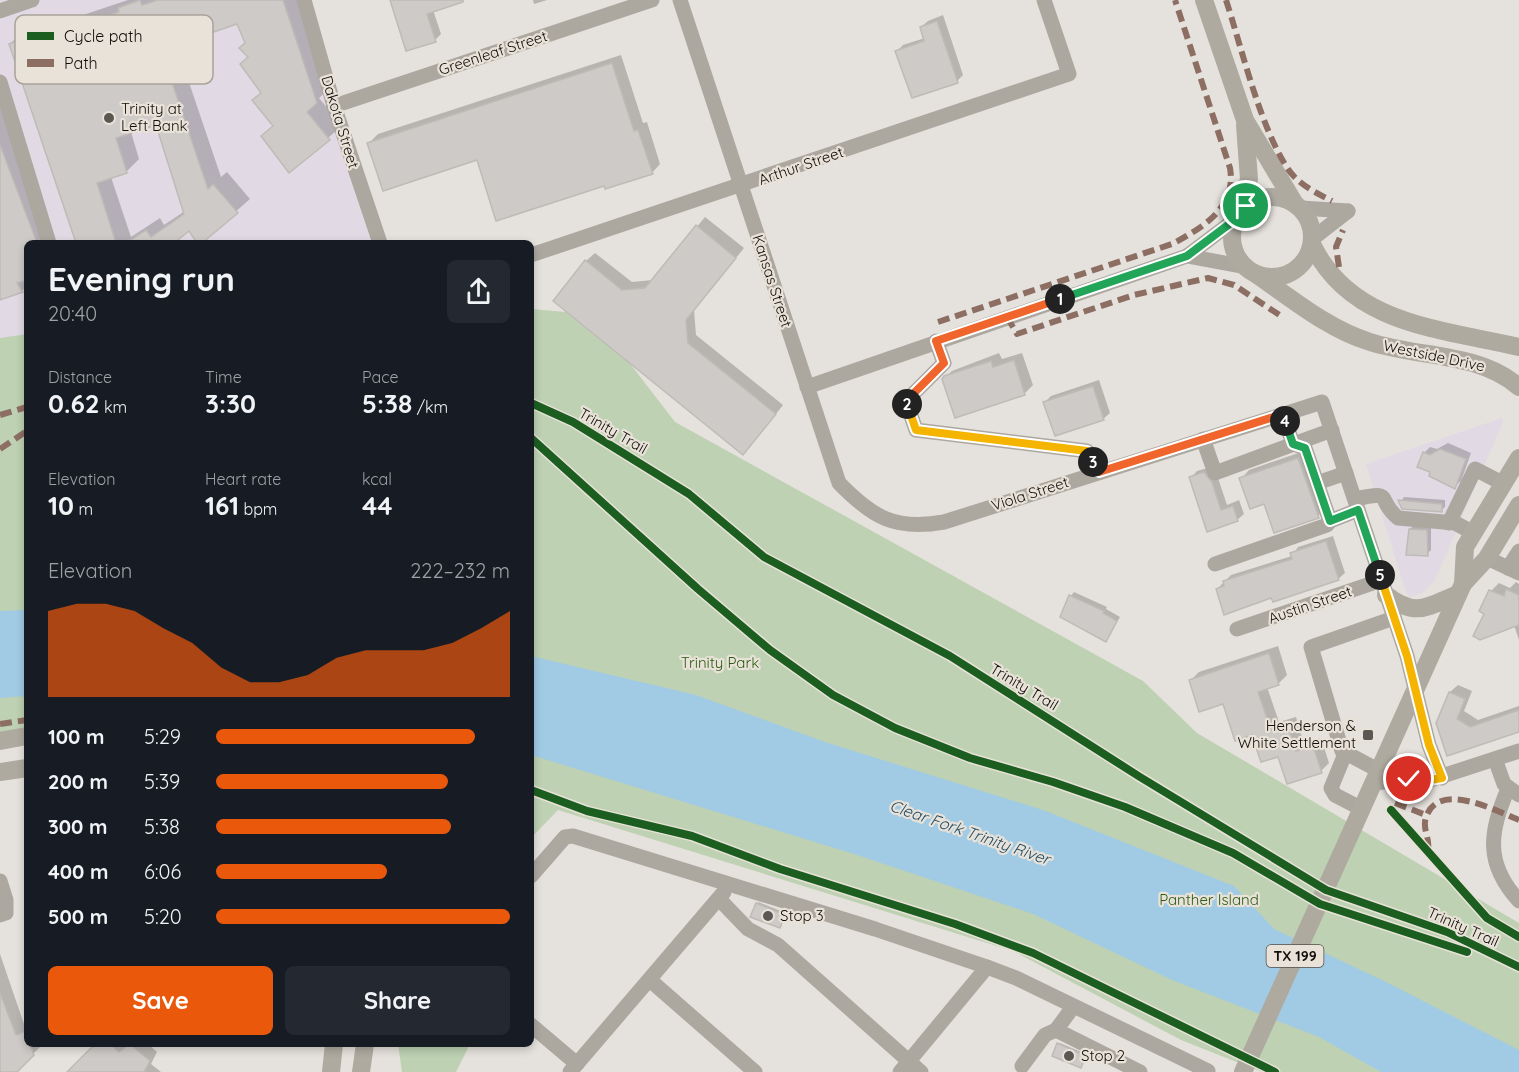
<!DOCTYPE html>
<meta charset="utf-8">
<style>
body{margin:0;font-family:Quicksand,sans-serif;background:#242831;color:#f1f3f6;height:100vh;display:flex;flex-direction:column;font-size:22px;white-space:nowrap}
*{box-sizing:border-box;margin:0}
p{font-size:20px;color:#9ea1a6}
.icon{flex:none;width:33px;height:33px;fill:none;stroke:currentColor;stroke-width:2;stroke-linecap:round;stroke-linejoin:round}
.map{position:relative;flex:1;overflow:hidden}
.side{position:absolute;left:24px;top:240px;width:510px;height:807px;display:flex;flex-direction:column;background:#171b24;border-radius:9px;box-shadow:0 3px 9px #0003}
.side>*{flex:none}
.pin{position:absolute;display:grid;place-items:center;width:51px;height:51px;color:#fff;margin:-26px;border:3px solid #fff;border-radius:50%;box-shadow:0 2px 6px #0007}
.km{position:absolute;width:30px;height:30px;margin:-15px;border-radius:50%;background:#222;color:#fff;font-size:16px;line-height:30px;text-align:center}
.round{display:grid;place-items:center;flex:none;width:63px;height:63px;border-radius:9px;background:#242831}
.summary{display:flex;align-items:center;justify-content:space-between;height:102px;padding:0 24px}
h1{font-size:33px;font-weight:700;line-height:45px}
.metrics{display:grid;grid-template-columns:repeat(3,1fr);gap:9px;height:102px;padding:6px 24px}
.metrics div{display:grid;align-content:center}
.metrics b{font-size:26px;font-weight:700}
.metrics small{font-size:16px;font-weight:400}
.metrics p{font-size:16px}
.chart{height:168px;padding:12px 24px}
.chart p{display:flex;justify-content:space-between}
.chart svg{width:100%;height:108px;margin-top:6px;fill:#ea580c;opacity:.7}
.cta{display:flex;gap:12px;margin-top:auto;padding:12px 24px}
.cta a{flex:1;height:69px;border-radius:9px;background:#ea580c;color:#fff;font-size:24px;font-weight:700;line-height:69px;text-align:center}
.cta a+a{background:#242831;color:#f1f3f6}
ul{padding:0 24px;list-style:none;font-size:20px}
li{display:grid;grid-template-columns:96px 72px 1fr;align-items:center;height:45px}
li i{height:15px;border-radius:8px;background:#ea580c}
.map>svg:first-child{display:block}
.commercial{fill:#e1dae4}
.green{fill:#bed1b2}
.water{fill:#a1cbe4}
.shadow{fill:#0003;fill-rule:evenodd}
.building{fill:#cecac7;stroke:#bebbb7;stroke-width:1.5}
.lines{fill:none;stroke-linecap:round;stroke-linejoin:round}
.minor{stroke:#aca8a0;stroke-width:15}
.major{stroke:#aeaaa0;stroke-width:18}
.quiet{stroke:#8d6e63;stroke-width:6;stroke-dasharray:12 6;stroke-linecap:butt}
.cycleway-casing{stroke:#e9e2d8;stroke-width:11}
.cycleway{stroke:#1b5e20;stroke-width:8}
.split-1-casing{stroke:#fff;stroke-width:12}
.split-2-casing{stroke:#fff;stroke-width:12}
.split-3-casing{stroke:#fff;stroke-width:12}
.split-4-casing{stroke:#fff;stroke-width:12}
.split-5-casing{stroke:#fff;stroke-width:12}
.split-6-casing{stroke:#fff;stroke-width:12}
.split-1{stroke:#22a559;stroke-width:8}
.split-2{stroke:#f0652b;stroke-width:8}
.split-3{stroke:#f5b400;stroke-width:8}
.split-4{stroke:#f0652b;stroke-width:8}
.split-5{stroke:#22a559;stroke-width:8}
.split-6{stroke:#f5b400;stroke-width:8}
.poi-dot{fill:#5b5854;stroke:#e9e2d8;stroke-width:2}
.labels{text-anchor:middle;stroke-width:4.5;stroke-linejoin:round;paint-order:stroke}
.shield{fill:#e9e2d8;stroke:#514e48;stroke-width:1.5}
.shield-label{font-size:14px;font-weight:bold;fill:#100e0a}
.street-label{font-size:15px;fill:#100e0a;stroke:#e9e2d8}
.poi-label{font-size:15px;fill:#100e0a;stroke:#e9e2d8;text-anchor:start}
.park-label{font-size:15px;fill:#2a5b13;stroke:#e9e2d8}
.water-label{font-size:16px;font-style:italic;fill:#1d4c67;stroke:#e9e2d8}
.key{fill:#e9e2d8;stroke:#a8a29a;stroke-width:1.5}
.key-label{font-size:16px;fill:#100e0a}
</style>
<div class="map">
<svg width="1519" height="1072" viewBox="0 0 1519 1072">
<rect width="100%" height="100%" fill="#e5e1dc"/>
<g class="commercial">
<polygon points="0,0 308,0 387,243 27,243 27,335 0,339"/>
<polygon points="1502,418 1503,422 1435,580 1424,592 1410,597 1406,592 1366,464"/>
</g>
<g class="green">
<polygon points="531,309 566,312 628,361 675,422 1143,681 1197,733 1519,923 1519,1072 1262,1072 1181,1040 1013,951 558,810 531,838"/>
<polygon points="27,334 27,728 0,733 0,338"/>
<polygon points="398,1044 470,1044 456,1072 402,1072"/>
</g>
<g class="water">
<polygon points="27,610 27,696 0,698 0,611"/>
<polygon points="531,656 696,695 825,742 1043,810 1234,886 1274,929 1384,981 1519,1050 1519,1072 1381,1072 1319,1037 1172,980 1033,914 857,855 531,755"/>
</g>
<g class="shadow">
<path d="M 128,0 L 300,0 L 330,88 L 319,98 L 342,126 L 289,171 L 263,136 L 274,125 L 254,100 L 262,92 L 238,22 L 176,44 L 221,177 L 227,172 L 250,199 L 200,243 L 189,229 L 171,243 L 77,243 L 10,44 L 23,31 L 46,23 L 47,27 ZM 157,123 L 185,211 L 164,225 L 160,218 L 131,237 L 111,177 L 126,172 L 139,159 L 131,132 Z"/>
<polygon points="391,0 464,0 433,10 441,34 435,40"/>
<polygon points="533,0 547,0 534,4"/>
<polygon points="943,15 963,75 957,81 897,51 903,45 925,38 921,27 928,21"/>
<polygon points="621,55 643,123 647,122 660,164 652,173 605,184 478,158 369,143 378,134"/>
<polygon points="0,92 45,243 27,243 27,286 22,291 0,299"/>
<polygon points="705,217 744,248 694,310 696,335 783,405 752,444 586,261 595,253 632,282 653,280"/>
<polygon points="999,353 1002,359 1022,353 1033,385 1024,394 943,379 952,371"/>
<polygon points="1099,380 1110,413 1103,419 1045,402 1051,396"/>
<polygon points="1448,443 1471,453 1461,481 1454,487 1432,471 1424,453 1430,447 1437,449"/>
<polygon points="1307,450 1326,508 1318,516 1265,502 1241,479 1249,470"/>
<polygon points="1211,467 1217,475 1227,505 1239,500 1244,514 1237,520 1208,530 1191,478 1197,471"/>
<polygon points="1404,497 1445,500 1445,507 1441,510 1403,507 1400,503"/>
<polygon points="1414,525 1431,527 1431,550 1427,554 1410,529"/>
<polygon points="1333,536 1345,573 1338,579 1272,596 1217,589 1231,575 1292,556 1298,547"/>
<polygon points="1516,582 1519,584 1519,640 1514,625 1486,613 1491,591 1499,583 1510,588"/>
<polygon points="1074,592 1107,607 1106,609 1120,617 1106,640 1071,596"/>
<polygon points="1278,646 1287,675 1279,683 1267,687 1279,722 1296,717 1304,744 1321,738 1329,763 1321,771 1279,755 1253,734 1224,702 1190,681 1199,672"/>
<polygon points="1458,685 1472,691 1464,711 1478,720 1519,706 1519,730 1448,754 1438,723 1450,692"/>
<polygon points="758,902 786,913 781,925 757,904"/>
<polygon points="0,954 25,1027 27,1026 27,1044 42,1045 26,1061 18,1072 0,1072"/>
<polygon points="1060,1043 1086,1054 1081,1066 1058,1044"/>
<polygon points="97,1044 148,1044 157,1052 151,1064 161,1072 70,1072"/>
</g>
<g class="building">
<polygon points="140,0 142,5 158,0 283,0 317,103 307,112 330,140 289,173 261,136 273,126 252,100 261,93 240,64 248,57 239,48 245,43 237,24 161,50 208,189 213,184 238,213 202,243 197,243 189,231 174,243 126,243 146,230 151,237 184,214 156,125 116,138 127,173 97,183 116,243 76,243 9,44 33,35 34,39 119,12 118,8"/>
<polygon points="390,0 463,0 463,2 427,14 436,42 406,51"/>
<polygon points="937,21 958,83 912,98 895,51 924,41 920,27"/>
<polygon points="612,63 634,131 638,130 653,174 605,189 604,186 496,221 477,160 383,191 367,143"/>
<polygon points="0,145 37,243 27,243 27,280 17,283 23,292 0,300"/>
<polygon points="696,225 736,258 686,320 688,343 776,414 743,455 553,301 585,260 622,290 645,288"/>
<polygon points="1014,360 1025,395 955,418 942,379 944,376 991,361 993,367"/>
<polygon points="1093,386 1104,420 1055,436 1043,402"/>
<polygon points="1440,449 1466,459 1455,489 1429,476 1430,472 1417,467 1423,452 1430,455"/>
<polygon points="1298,458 1319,518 1274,533 1264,504 1250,509 1239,478"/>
<polygon points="1204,472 1212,482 1221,510 1233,506 1238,521 1207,532 1189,477"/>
<polygon points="1398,500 1442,504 1442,512 1402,509"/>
<polygon points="1409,529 1427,530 1428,556 1406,555"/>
<polygon points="1326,541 1339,580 1273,602 1271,598 1224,615 1216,589 1224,586 1223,581 1292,559 1290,553"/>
<polygon points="1506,589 1519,595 1519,625 1480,640 1473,636 1484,614 1479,611 1489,590 1504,596"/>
<polygon points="1069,595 1104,611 1103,613 1117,621 1106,642 1060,617"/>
<polygon points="1269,653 1279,685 1258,692 1271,730 1287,724 1296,751 1313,746 1322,773 1287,784 1278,757 1261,762 1252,735 1235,741 1223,704 1199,712 1189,680"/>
<polygon points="1449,692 1465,699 1457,719 1470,727 1519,710 1519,732 1447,756 1436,723"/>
<polygon points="756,903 785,915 780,928 750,917"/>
<polygon points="0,993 16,1035 26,1031 27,1044 30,1044 34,1055 17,1072 0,1072"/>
<polygon points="1057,1043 1086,1056 1081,1068 1052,1056"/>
<polygon points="95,1044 110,1044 119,1052 130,1044 150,1061 144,1072 67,1072"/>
</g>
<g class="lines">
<g class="minor">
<polyline points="304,0 334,106 380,243"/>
<path d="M 680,0 L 839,483 C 872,517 895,531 944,522 L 1322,402 L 1407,656 L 1429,745 L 1442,778"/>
<polyline points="0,11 32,0"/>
<polyline points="0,82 49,243"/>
<polyline points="334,106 652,0"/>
<polyline points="1301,208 1348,211"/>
<polyline points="1312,239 1348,211"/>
<polyline points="531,255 1069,74 1044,0"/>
<polyline points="1187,256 1246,267"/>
<polyline points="936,341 944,363 906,401 916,430 1087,451 1099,472"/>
<polyline points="807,387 1187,256 1236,219"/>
<polyline points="1203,439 1215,473 1332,430"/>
<polyline points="1317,483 1346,473"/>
<path d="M 1355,499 C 1396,490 1375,499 1398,518 L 1455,523 L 1472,532"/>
<polyline points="1330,521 1358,510"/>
<polyline points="1449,523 1475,469 1502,483"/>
<polyline points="1487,558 1519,573"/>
<polyline points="1215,564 1327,525 1330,521 1305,448 1293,444 1283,414"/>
<polyline points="1508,568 1519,551"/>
<polyline points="1237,629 1382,580"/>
<polyline points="1345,754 1331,788 1335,795 1362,809"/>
<polyline points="1495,759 1504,784 1519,795"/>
<polyline points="1380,771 1342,751 1311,647 1394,618"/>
<polyline points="1375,783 1409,779 1430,780 1519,751"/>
<path d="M 1508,789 C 1489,832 1485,864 1519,901"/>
<polyline points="531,876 565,837 573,836 875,929 987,967 900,1072"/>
<polyline points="0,881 6,900 6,913 0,915"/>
<polyline points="719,899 748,929 778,945 921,1072"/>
<polyline points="987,967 1016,978 1208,1071"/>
<polyline points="651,981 755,1072"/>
<polyline points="1073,1007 1056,1030 1140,1072"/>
<polyline points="531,1025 577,1064"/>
<polyline points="1022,1066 1045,1035 1056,1030"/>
<polyline points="570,1072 724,892"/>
</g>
<g class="major">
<polyline points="1204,0 1245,120 1295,204"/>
<circle cx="1272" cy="237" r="40"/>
<polyline points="1239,212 1249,179 1245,125"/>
<path d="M 1312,244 C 1350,325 1442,329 1519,347"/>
<path d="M 1256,274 C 1292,299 1328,329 1370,342 C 1420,358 1479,352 1519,387"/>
<polyline points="1463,584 1465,547 1519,458"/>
<path d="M 1386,595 C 1416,618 1427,607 1458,594"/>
<polyline points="0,741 27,736"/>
<polyline points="0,772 27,768"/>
<polyline points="331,1072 334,1044"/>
<polyline points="361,1072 365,1044"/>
<polyline points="1243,1072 1463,584 1487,558 1519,505"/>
</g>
<g class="quiet">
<path d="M 1226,0 C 1242,49 1260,127 1288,169 C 1298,184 1316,193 1332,201"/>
<polyline points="1339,267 1336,247 1343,230"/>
<polyline points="1007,317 1017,334 1134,295 1208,278 1234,285 1281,316"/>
<path d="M 938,322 L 1172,244 C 1202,228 1237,208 1230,168 L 1175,0"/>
<polyline points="0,415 27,407"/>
<polyline points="0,449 27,431"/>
<polyline points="0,724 27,720"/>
<polyline points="1395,803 1426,815"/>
<path d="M 1428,849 C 1430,838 1422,829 1426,817 C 1439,780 1496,811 1519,820"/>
</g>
<defs>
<g id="cycleway">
<polyline points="531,403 573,422 689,494 764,557 950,656 1140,777 1326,890 1447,932 1519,967"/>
<polyline points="531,438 698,589 770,650 833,695 895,728 970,758 1053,782 1125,807 1233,853 1320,904 1467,952"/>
<polyline points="531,790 587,811 692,836 780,869 955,924 1033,953 1275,1072"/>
<polyline points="1391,810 1487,918 1519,937"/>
</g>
</defs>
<use href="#cycleway" class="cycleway-casing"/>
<use href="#cycleway" class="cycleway"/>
</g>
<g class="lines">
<defs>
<polyline id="split-1" points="1060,299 1187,256 1236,219 1246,206"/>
<polyline id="split-2" points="907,404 906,401 944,363 936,341 1060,299"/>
<polyline id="split-3" points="907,404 916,430 1087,451 1093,462"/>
<polyline id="split-4" points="1093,462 1099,472 1283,414 1285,421"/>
<polyline id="split-5" points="1285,421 1293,444 1305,448 1330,521 1358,510 1380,575"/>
<polyline id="split-6" points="1380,575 1407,656 1429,745 1442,778 1430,780 1409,779"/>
</defs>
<use href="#split-1" class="split-1-casing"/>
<use href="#split-2" class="split-2-casing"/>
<use href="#split-3" class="split-3-casing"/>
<use href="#split-4" class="split-4-casing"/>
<use href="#split-5" class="split-5-casing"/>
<use href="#split-6" class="split-6-casing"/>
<use href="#split-1" class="split-1"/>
<use href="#split-2" class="split-2"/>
<use href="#split-3" class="split-3"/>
<use href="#split-4" class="split-4"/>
<use href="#split-5" class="split-5"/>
<use href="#split-6" class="split-6"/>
</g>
<g class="poi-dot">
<circle cx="109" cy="118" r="6"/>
<rect x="1362" y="729" width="12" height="12" rx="3"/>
<circle cx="768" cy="916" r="6"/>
<circle cx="1069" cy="1056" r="6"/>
</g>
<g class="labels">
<rect class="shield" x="1266.5" y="945" width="57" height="22" rx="4.5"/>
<g class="shield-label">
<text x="1295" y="961">TX 199</text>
</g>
<g class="street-label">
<text transform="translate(493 53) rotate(-18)" y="5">Greenleaf Street</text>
<text transform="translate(340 122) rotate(73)" y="5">Dakota Street</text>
<text transform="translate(801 166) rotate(-19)" y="5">Arthur Street</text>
<text transform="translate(772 281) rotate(72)" y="5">Kansas Street</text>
<text transform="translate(1434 356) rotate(12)" y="5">Westside Drive</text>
<text transform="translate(613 431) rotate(30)" y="5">Trinity Trail</text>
<text transform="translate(1030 494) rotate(-18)" y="5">Viola Street</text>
<text transform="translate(1310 605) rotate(-19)" y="5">Austin Street</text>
<text transform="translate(1024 687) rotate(31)" y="5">Trinity Trail</text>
<text transform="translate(1463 927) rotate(24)" y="5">Trinity Trail</text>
</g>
<g class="poi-label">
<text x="121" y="114">Trinity at<tspan x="121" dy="17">Left Bank</tspan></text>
<text x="1356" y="731" text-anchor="end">Henderson &amp;<tspan x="1356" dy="17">White Settlement</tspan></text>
<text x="780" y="921">Stop 3</text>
<text x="1081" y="1061">Stop 2</text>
</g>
<g class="park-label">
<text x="720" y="668">Trinity Park</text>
<text x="1209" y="905">Panther Island</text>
</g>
<g class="water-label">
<text transform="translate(970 832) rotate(19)" y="6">Clear Fork Trinity River</text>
</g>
</g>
<rect x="15" y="15" width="198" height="69" rx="9" class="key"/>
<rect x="27" y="32" width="27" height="8" fill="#1b5e20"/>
<rect x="27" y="59" width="27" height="8" fill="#8d6e63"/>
<g class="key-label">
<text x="64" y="42">Cycle path</text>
<text x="64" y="69">Path</text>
</g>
</svg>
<div class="pin" style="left:1246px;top:206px;background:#1e9e55"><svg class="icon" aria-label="arrive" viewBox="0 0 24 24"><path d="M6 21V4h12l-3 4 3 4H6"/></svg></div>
<div class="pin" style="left:1409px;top:779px;background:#d93025"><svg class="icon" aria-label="check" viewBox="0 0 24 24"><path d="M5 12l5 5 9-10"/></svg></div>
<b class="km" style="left:1060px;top:299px">1</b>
<b class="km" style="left:907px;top:404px">2</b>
<b class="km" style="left:1093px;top:462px">3</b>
<b class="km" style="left:1285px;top:421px">4</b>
<b class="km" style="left:1380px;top:575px">5</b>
<section class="side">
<div class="summary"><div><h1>Evening run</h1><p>20:40</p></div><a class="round"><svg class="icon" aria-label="share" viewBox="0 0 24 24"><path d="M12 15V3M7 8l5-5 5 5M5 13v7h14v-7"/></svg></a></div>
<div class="metrics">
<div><p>Distance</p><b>0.62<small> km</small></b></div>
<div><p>Time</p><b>3:30</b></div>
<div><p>Pace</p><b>5:38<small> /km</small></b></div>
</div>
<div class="metrics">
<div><p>Elevation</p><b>10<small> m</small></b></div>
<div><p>Heart rate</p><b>161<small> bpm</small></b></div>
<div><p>kcal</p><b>44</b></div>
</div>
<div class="chart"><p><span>Elevation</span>222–232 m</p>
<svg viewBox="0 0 160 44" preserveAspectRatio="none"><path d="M0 44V9L10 6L20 6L30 9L40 16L50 22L60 32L70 38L80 38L90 35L100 28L110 25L120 25L130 25L140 22L150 16L160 9V44z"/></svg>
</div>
<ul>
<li><b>100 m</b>5:29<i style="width:88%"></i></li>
<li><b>200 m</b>5:39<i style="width:79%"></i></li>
<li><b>300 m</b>5:38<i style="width:80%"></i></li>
<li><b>400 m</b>6:06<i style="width:58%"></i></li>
<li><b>500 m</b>5:20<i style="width:100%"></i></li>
</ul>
<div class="cta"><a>Save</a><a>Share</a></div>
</section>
</div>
